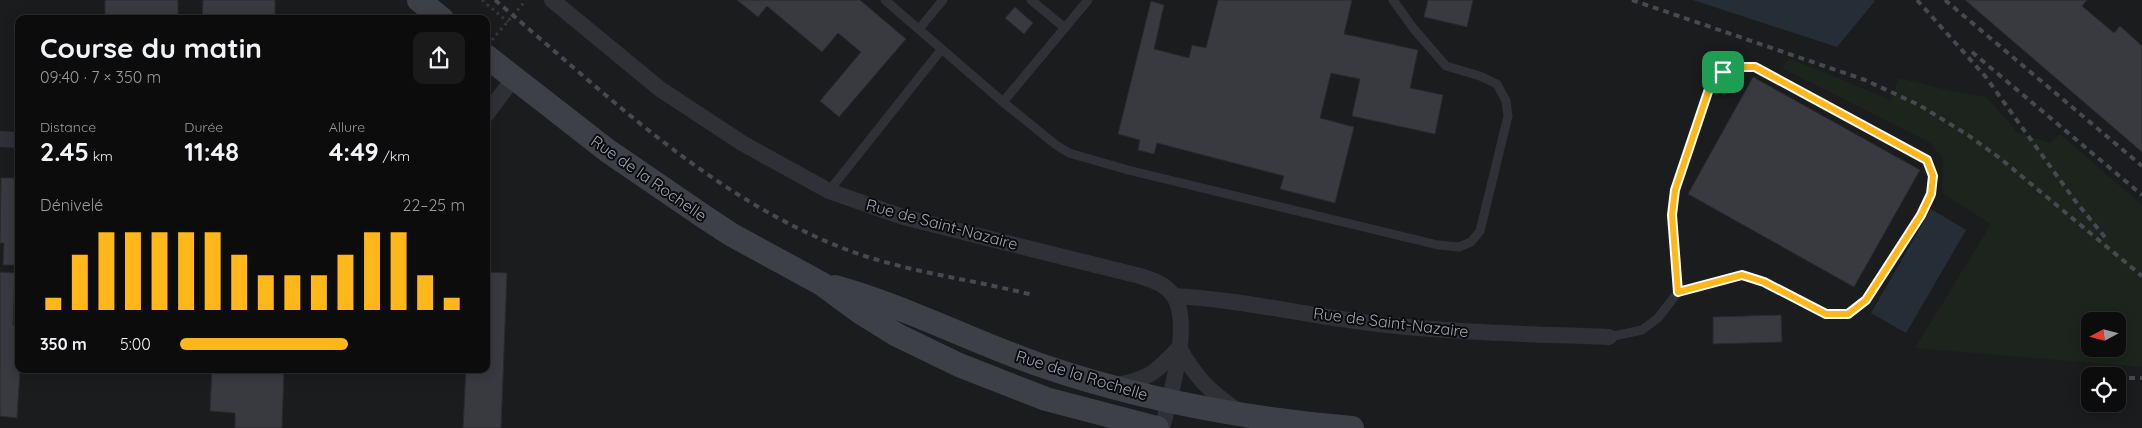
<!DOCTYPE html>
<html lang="fr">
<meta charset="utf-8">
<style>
body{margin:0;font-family:Quicksand,sans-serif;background:#1a1a1b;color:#f1f3f6;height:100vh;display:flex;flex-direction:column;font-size:19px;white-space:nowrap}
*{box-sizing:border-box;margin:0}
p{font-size:16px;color:#9a9b9d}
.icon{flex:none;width:28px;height:28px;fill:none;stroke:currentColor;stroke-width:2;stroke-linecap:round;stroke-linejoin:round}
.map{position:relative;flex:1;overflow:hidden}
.side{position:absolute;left:15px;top:15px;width:475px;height:358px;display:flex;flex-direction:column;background:#0c0c0d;border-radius:10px;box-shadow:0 2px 12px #0003,0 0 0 1px #2c2c2e}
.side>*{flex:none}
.needle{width:32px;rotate:263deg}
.tools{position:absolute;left:2081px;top:312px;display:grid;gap:10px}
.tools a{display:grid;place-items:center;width:45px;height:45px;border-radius:10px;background:#0c0c0d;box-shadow:0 2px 12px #0003,0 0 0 1px #2c2c2e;font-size:25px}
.pin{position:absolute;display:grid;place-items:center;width:42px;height:42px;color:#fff;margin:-21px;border-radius:10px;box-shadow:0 2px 8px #0006}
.round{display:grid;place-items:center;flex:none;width:52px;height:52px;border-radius:10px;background:#1a1a1b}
.head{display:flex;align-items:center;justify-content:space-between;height:85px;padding:0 25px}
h1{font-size:28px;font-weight:800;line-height:38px}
.stats{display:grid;grid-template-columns:repeat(3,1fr);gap:8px;height:85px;padding:5px 25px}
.stats div{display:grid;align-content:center}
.stats b{font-size:25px;font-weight:800}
.stats small{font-size:14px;font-weight:400}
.stats p{font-size:14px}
.chart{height:140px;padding:10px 25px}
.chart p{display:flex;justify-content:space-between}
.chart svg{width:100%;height:90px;margin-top:5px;stroke:#ffb71a;stroke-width:6}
ul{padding:0 25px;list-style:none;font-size:16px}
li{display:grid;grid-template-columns:80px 60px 1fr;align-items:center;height:38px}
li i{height:12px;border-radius:6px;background:#ffb71a}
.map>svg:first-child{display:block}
.built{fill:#1b1c1e;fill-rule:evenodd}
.green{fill:#1c241d;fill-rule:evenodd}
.water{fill:#252e36}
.building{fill:#393a3f;stroke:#2a292e}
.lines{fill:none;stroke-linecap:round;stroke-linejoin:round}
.path{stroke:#36383e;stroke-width:3;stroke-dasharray:2.5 4;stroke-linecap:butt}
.lane{stroke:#303137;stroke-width:9}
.street{stroke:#303137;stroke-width:16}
.secondary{stroke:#3e4047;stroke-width:24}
.rail{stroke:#474950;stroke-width:4;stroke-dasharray:6 5;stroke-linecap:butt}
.route-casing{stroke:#fff;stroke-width:10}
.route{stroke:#ffb71a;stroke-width:6}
.labels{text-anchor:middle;stroke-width:4;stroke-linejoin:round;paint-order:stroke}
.street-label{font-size:16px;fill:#9fa5b4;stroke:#0b0b0c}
</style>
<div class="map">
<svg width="2142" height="428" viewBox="0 0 2142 428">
<rect width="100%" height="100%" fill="#101011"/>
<path class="built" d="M 0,0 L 2142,0 L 2142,428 L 0,428 ZM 19,19 L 486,19 L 486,369 L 19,369 ZM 2090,321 L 2118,321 L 2118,349 L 2090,349 ZM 2090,376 L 2118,376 L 2118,404 L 2090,404 Z"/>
<path class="green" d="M 1789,58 L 1891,100 L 1899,78 L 1952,91 L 1986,97 L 2017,132 L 2050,143 L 2060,134 L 2142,205 L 2142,367 L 1915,348 L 1991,224 L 1942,193 L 1943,158 L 1929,142 L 1782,68 ZM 2090,321 L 2118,321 L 2118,349 L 2090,349 Z"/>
<g class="water">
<polygon points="1693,0 1873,0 1875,1 1837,47"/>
<polygon points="1931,209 1966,230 1906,333 1871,313"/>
</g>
<g class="building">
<rect x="105" y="0" width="73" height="19"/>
<polygon points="203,0 275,0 275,19 202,19"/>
<polygon points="737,0 860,0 906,39 839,117 820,101 861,52 838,33 822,52 767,6 758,17"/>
<polygon points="1218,0 1352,0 1344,34 1418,50 1410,88 1443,95 1435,134 1352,116 1360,79 1331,73 1320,118 1354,127 1335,203 1280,189 1284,176 1157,143 1154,154 1138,150 1140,140 1118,134 1151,1 1164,5 1154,49 1189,58 1192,45 1206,48"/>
<polygon points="1428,0 1473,0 1467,27 1424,17"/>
<polygon points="1965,0 2087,0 2082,6 2114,33 2120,26 2142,46 2142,152"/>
<polygon points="1015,7 1033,23 1024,34 1005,18"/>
<polygon points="1753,77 1920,170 1854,287 1688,194"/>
<polygon points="1,178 19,178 19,251 16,251 16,265 3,265 4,243 0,243"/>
<polygon points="0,272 15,273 13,325 18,325 19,330 20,369 17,418 0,416"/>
<polygon points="486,272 507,273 501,428 463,428 466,369 486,369"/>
<polygon points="1781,315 1782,342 1713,344 1713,317"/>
<polygon points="212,369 284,369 282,428 235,428 235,413 210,411"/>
</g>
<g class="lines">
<g class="path">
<polyline points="482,0 508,22"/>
<polyline points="492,40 526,0"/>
</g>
<g class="lane">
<polyline points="885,0 1003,102 1056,145 1069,153 1128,170 1438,245 1459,247 1471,242 1480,231 1508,116 1506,101 1497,84 1480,76 1446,66 1413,28 1393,0"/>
<polyline points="1031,0 1065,28"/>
<polyline points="919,29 943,0"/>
<polyline points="1003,102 1088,0"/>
<polyline points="829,191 941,50"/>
<path d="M 1609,337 L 1642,330 L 1658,318 L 1678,292 L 1742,275 L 1764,282 L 1826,313 L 1848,314 L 1866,300 L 1921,215 L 1931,194 L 1933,176 L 1927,160 L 1755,67 C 1735,67 1726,70 1711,83 L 1675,190 L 1672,215 L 1678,292"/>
</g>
<g class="street">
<path d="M 552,0 L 660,89 L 742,143 L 829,191 L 903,217 L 1140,276 C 1153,280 1165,284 1173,295 C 1193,322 1170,397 1162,428"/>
<polyline points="486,115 513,79"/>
<polyline points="0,139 19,140"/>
<path d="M 1175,296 C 1243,300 1310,316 1378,324 C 1455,333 1532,334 1609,337"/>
<path d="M 1179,348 C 1198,380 1208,390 1238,411"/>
<path d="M 1117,385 C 1150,379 1157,371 1179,348"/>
</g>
<g class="secondary">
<polyline points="419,0 442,19"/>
<polyline points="486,56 608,151 706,218 732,235 822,284 860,312 897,335 959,365 1046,399 1157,428"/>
<path d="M 835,287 C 904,306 969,340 1037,364 C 1138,399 1246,419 1352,428"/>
</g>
<g class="rail">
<path d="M 495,0 C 604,92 710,197 845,249 C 905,272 970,279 1033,295"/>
<polyline points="1632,0 1865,80 1919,105 1968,135 2001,159 2142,276"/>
<polyline points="1917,0 1985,76 2073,198 2108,241"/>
<polyline points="1945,0 2142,166"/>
<polyline points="1972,52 2142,195"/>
<polyline points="2089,377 2090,377"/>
<polyline points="2118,378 2142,378"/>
</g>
</g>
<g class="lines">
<defs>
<polygon id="route" points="1740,67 1755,67 1927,160 1933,176 1931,194 1921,215 1866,300 1848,314 1826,314 1764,282 1742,275 1678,292 1672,215 1675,190 1711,83 1723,72"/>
</defs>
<use href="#route" class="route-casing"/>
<use href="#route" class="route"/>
</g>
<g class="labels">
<g class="street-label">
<text transform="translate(649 178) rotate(35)" y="6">Rue de la Rochelle</text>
<text transform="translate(942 224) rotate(15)" y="6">Rue de Saint-Nazaire</text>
<text transform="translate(1391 322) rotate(7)" y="6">Rue de Saint-Nazaire</text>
<text transform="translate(1082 375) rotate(17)" y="6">Rue de la Rochelle</text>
</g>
</g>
</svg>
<div class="tools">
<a><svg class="needle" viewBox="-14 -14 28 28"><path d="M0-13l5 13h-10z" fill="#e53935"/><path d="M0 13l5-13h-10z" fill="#9a9b9d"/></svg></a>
<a><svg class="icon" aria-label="locate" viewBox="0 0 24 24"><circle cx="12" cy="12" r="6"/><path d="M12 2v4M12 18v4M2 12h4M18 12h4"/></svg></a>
</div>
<div class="pin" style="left:1723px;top:72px;background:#1e9e55"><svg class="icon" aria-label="arrive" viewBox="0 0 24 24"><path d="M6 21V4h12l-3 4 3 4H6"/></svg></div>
<section class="side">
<div class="head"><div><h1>Course du matin</h1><p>09:40 · 7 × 350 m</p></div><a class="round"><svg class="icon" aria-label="share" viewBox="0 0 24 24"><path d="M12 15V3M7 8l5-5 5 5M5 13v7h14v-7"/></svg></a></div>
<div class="stats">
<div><p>Distance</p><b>2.45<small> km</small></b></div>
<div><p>Durée</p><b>11:48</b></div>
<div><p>Allure</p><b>4:49<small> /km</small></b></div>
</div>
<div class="chart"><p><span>Dénivelé</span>22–25 m</p>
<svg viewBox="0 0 160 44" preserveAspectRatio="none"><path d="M5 44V38M15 44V17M25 44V6M35 44V6M45 44V6M55 44V6M65 44V6M75 44V17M85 44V27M95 44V27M105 44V27M115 44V17M125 44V6M135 44V6M145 44V27M155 44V38"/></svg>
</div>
<ul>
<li><b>350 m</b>5:00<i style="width:59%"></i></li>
</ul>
</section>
</div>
